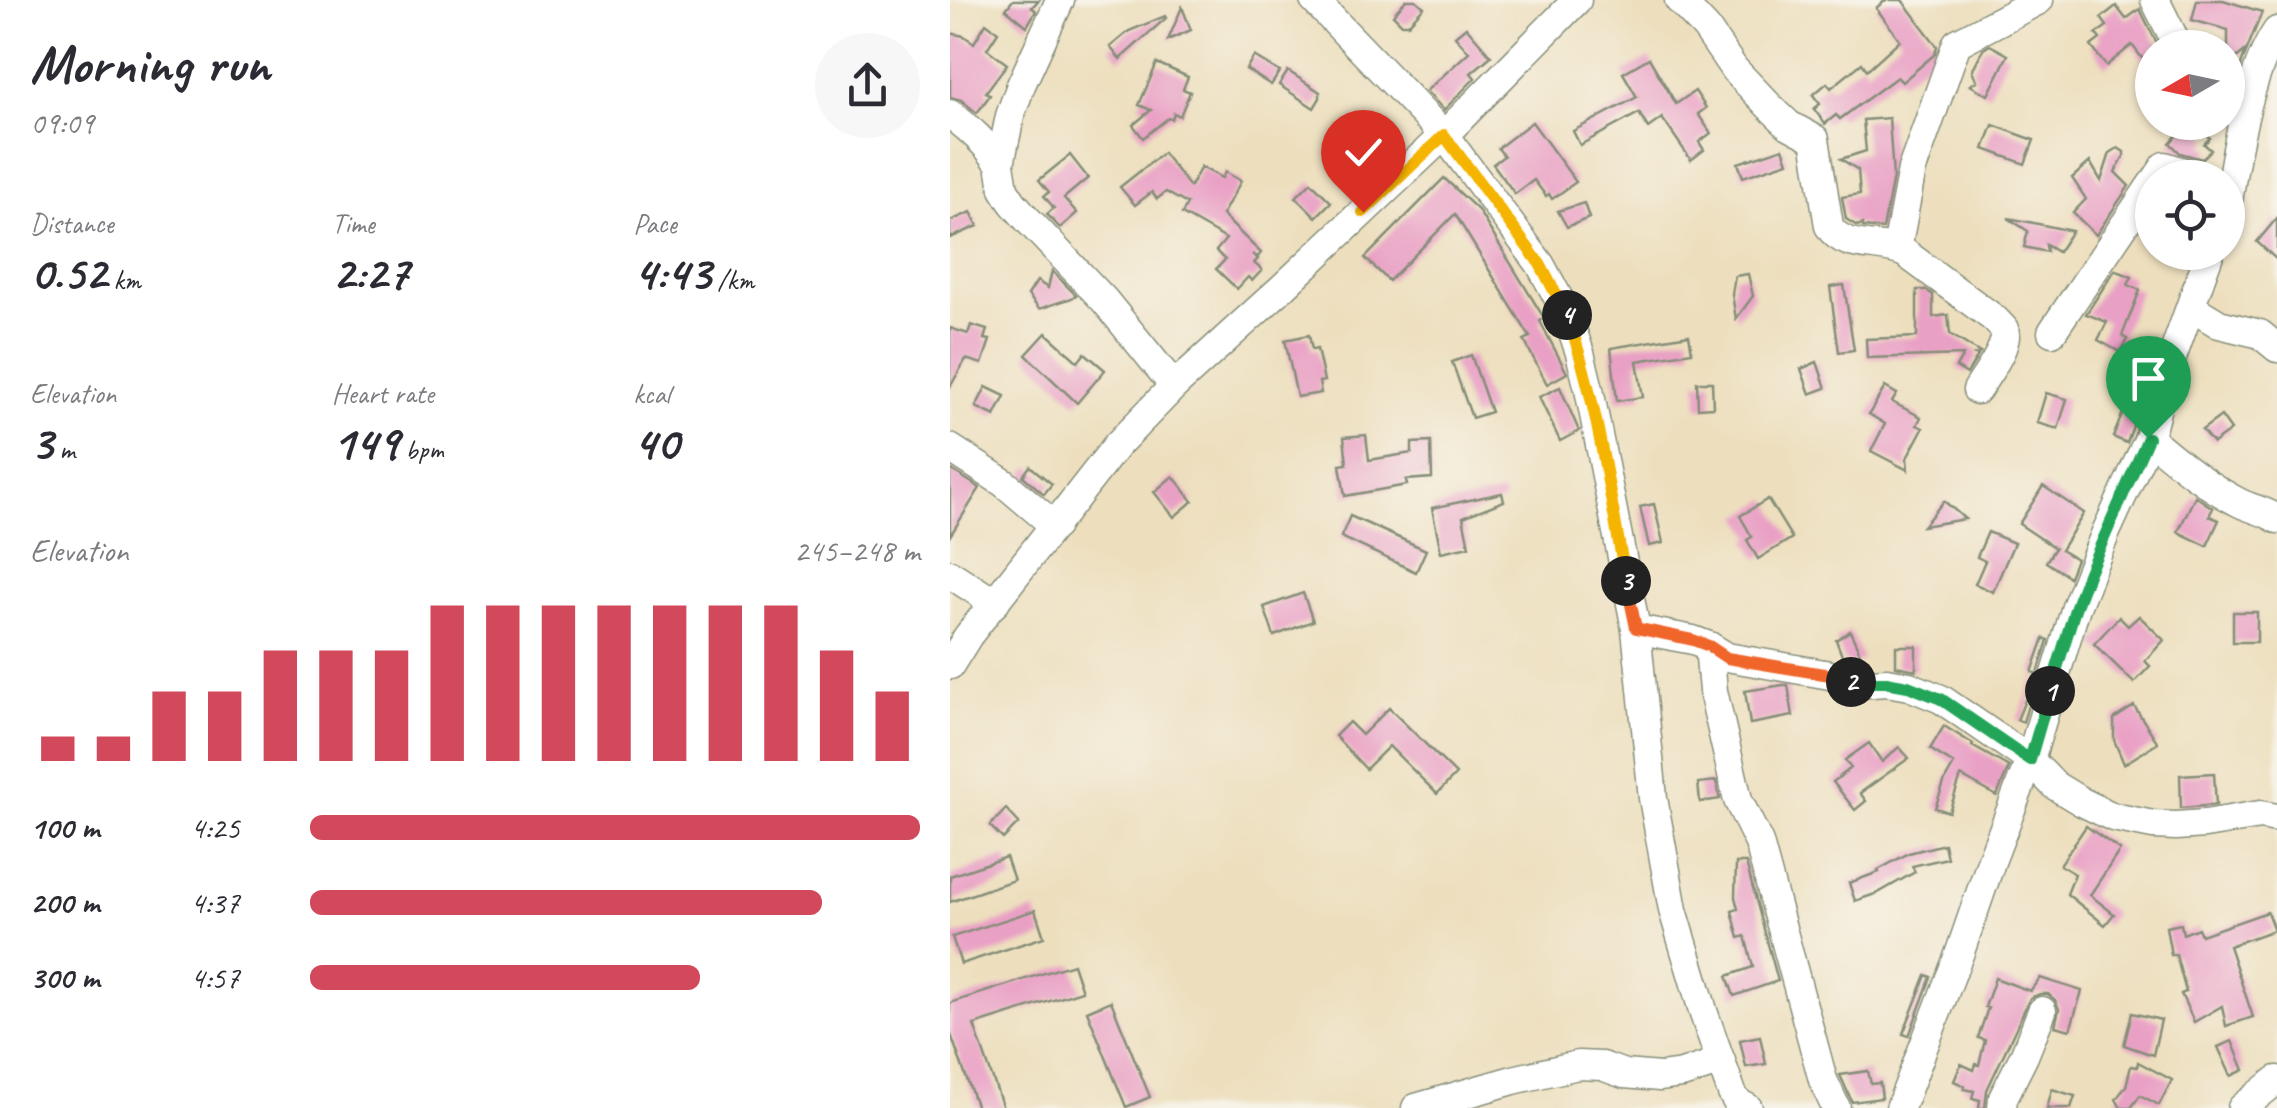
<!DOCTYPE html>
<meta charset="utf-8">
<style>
body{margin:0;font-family:Caveat,sans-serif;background:#f7f7f7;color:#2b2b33;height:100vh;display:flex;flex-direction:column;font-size:38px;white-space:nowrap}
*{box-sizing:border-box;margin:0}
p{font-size:32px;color:#7c7c81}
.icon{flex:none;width:55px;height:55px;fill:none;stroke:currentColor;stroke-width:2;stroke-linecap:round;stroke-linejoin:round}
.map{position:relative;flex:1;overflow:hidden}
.panel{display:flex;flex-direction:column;background:#fff;width:950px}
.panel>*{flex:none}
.needle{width:65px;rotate:261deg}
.controls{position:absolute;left:1185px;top:30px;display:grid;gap:20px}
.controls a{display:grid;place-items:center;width:110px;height:110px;border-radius:50%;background:#fff;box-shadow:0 2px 8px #0004;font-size:50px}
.pin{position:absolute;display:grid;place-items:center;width:85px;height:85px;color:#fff;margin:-102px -42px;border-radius:50% 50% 50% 0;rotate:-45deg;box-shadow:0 0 10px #0007}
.pin .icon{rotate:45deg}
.km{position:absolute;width:50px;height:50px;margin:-25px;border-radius:50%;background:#222;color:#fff;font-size:28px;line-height:50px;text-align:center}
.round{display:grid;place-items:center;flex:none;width:105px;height:105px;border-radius:52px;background:#f7f7f7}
.overview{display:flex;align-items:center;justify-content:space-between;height:170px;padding:0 30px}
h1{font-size:55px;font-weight:700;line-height:75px}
.figures{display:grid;grid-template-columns:repeat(3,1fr);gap:15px;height:170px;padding:10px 30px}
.figures div{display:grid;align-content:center}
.figures b{font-size:50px;font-weight:700}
.figures small{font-size:28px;font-weight:400}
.figures p{font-size:28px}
.chart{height:280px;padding:20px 30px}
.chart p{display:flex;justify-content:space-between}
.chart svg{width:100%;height:180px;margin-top:10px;stroke:#d1495b;stroke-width:6}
ul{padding:0 30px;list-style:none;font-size:32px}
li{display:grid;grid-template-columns:160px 120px 1fr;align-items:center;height:75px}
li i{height:25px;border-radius:12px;background:#d1495b}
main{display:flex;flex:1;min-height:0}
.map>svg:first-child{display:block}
.building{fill:#e9a0c5}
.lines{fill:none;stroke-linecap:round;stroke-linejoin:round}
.minor-casing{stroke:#868e79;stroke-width:31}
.minor{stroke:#fff;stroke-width:28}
.split-1-casing{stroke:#fff;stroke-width:20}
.split-2-casing{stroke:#fff;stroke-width:20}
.split-3-casing{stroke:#fff;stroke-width:20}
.split-4-casing{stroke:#fff;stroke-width:20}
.split-5-casing{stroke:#fff;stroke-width:20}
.split-1{stroke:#22a559;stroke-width:12}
.split-2{stroke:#22a559;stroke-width:12}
.split-3{stroke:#f0652b;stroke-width:12}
.split-4{stroke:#f5b400;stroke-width:12}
.split-5{stroke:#f5b400;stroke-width:12}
</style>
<main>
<section class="panel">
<div class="overview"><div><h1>Morning run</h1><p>09:09</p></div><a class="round"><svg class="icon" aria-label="share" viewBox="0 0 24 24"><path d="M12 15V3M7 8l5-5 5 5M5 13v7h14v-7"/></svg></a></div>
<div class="figures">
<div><p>Distance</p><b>0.52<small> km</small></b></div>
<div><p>Time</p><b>2:27</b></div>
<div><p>Pace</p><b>4:43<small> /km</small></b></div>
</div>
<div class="figures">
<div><p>Elevation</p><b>3<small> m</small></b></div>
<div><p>Heart rate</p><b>149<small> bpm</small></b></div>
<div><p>kcal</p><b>40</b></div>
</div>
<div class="chart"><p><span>Elevation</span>245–248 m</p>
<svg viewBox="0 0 160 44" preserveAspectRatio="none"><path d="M5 44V38M15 44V38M25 44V27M35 44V27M45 44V17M55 44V17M65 44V17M75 44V6M85 44V6M95 44V6M105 44V6M115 44V6M125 44V6M135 44V6M145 44V17M155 44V27"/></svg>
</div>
<ul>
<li><b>100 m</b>4:25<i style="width:100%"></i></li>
<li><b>200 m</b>4:37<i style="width:84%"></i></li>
<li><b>300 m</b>4:57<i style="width:64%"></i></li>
</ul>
</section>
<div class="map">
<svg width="1327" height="1108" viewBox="0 0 1327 1108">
<rect width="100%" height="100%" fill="#f7f3e8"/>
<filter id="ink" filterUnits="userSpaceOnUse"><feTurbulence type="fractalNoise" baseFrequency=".01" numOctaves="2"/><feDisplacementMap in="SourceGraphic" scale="20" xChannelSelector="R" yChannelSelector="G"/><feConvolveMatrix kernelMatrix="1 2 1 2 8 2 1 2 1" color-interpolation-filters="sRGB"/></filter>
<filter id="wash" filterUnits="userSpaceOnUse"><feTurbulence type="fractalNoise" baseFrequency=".0048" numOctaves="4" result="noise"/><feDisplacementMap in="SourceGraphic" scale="40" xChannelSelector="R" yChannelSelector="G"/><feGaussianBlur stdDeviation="2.25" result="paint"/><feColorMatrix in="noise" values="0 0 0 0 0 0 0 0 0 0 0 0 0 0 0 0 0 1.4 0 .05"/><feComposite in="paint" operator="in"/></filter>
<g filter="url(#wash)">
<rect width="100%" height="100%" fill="#eddfbe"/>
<g id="blocks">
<g class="building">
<polygon points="63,0 89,0 82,7 86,11 77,26 56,9"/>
<polygon points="456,0 466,0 474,7 458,24 452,24 443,15"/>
<polygon points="936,0 952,0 987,46 985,54 952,82 947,77 890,119 886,115 875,124 864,109 870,104 863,95 877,83 881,88 912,63 917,70 950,40 926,8"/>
<polygon points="1247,0 1273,0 1312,12 1292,62 1279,106 1278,104 1296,50 1278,65 1278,30 1242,20"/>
<polygon points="1166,6 1176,19 1190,9 1209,48 1202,48 1202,71 1182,45 1156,66 1141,46 1150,39 1146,34 1157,26 1151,18"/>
<polygon points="232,7 241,30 218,40"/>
<polygon points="215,16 216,18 170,59 160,47 179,31"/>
<polygon points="36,23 48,32 37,49 57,64 36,92 40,95 27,113 11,100 0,97 0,33 14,36 24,43"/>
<polygon points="516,27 541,56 521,73 525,78 494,110 476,91 519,52 505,36"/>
<polygon points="1040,45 1058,55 1038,95 1020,85 1027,81 1022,71 1033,49"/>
<polygon points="304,56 330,72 321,85 296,69"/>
<polygon points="699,58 726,104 745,91 756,108 748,114 761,133 749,142 754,150 741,160 712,118 698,128 689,113 630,145 623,131 687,97 673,73"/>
<polygon points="207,63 238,77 233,89 240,92 230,116 224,113 222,119 218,118 193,138 183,125 201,110 189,105"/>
<polygon points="338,71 370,92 370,98 364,108 329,85"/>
<polygon points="939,118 943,177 933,229 913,227 913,224 907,226 896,219 892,197 910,194 908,170 891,159 916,151 913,120"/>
<polygon points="582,122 626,182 602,199 599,194 596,196 584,180 565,194 543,164 554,156 548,148"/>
<polygon points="1239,122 1242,122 1260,138 1254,144 1261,150 1252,159 1230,153 1220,143"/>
<polygon points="1043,125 1084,140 1075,164 1034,149"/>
<polygon points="833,148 838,162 793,177 788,163"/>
<polygon points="1168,148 1174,152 1174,156 1165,172 1179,186 1146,235 1123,213 1136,199 1122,178 1140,162 1151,181 1160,153"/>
<polygon points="213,153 240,187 251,167 272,178 275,172 291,181 272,215 311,253 308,257 302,254 308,259 304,263 312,270 302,281 298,277 287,289 266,269 275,260 266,251 276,239 232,214 237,204 216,192 207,199 202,192 185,205 170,187"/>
<polygon points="120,155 138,178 114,198 127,213 110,228 97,214 104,208 94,196 99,192 89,180"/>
<polygon points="494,178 528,210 594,318 590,321 617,373 597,384 574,340 580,337 505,214 439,281 415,258"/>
<polygon points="361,182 381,202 366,217 346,197"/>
<polygon points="634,203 639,218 617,227 608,211"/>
<polygon points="21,212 28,226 0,238 0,221"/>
<polygon points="1058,218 1079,222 1122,231 1108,252 1096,245 1097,252 1074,247 1078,231"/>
<polygon points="1327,218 1327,260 1307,242"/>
<polygon points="1165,270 1182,277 1178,285 1190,290 1172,336 1177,339 1170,352 1148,340 1157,322 1136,314"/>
<polygon points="102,271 126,295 122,298 89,309 78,295 87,281 98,288"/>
<polygon points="798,274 803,296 786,319 782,294 785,276"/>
<polygon points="894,285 904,350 889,352 880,287"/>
<polygon points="967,290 976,290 983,295 983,317 998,315 1000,334 1030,353 1025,355 1028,356 1017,374 1006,367 1013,355 917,358 916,339 967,337"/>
<polygon points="21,325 37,330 34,339 40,340 32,364 16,359 0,387 0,328 18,334"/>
<polygon points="96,333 128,362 135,353 155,370 127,403 76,355"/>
<polygon points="359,335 362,350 367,349 374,381 369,382 371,393 347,397 335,340"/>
<polygon points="739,335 742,352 687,361 693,397 667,401 661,348"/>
<polygon points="521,355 541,412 522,418 502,362"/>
<polygon points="867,362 876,388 860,394 851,369"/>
<polygon points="747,382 762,382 763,407 748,408"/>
<polygon points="36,387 55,396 45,416 26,407"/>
<polygon points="610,387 629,431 610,441 589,397"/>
<polygon points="935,387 947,394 942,402 971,417 967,425 973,428 957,458 958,470 921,451 935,424 919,414"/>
<polygon points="1096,393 1117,399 1108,429 1087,423"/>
<polygon points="1177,403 1189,409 1177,443 1163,437"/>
<polygon points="1271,416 1281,430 1263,443 1252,430"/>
<polygon points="416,435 419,460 462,453 462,443 481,442 482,478 456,480 457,485 395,496 390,465 397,464 394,437"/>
<polygon points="80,466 102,484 94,494 73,476"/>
<polygon points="0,469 30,488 0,536"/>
<polygon points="223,476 243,501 224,517 204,492"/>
<polygon points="1093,486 1134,513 1111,550 1126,559 1119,577 1096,562 1105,548 1069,524"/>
<polygon points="552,493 554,501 513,517 519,546 491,552 482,508"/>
<polygon points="1245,496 1263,508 1259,516 1269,520 1257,546 1228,532"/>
<polygon points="818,499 842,538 808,559 797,540 802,537 790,516"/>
<polygon points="994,501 1015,519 973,526"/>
<polygon points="704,504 713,543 699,546 690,507"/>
<polygon points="400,516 476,550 466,572 391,537"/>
<polygon points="1038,532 1064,543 1043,592 1025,584 1035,561 1027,557"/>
<polygon points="353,593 363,621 324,636 314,607"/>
<rect x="1283" y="612" width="24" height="30"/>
<polygon points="1189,616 1214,640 1195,661 1200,666 1184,683 1144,644 1169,617 1178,626"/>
<polygon points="900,631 913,660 901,664 894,661 886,640"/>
<polygon points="1094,638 1098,640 1073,722 1067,720 1086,673 1082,672"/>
<polygon points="946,646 966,646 966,670 946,666"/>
<polygon points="833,685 838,685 843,716 800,724 795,691"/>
<polygon points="1184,706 1208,743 1174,764 1164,740 1164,719"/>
<polygon points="439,708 506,774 487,794 439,746 416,769 385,736 399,722 412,735"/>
<polygon points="994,726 1023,744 1022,746 1059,767 1047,796 1011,776 999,812 985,808 995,780 1004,764 980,749"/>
<polygon points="919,743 932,762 949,747 959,758 910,793 916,801 905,810 883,782 901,768 895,760"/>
<polygon points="1264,773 1266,805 1231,808 1230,775"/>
<polygon points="766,781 770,799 750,802 748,783"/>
<polygon points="56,809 69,823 53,839 40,826"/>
<polygon points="1136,826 1170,850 1140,895 1164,914 1155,925 1117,894 1125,874 1110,865"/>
<polygon points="994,844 997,858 962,866 965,872 928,893 905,901 899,883 929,872 928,870 959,853"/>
<polygon points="56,857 64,880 0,902 0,876"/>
<polygon points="786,863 796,863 828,981 784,996 777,976 803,967 795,936 789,938 782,911 788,909 785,897"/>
<polygon points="85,910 94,937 11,964 2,937"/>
<polygon points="1317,912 1324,930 1279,946 1303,1017 1276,1026 1272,1006 1244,1022 1231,994 1236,992 1226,955 1221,955 1216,927 1231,924 1233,934 1248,928 1251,935"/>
<polygon points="123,964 132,991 24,1025 53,1108 27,1108 0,1032 0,1003"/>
<polygon points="976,975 981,977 959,1036 953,1034"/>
<polygon points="1045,978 1080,991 1090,978 1132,991 1120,1030 1105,1026 1109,1009 1105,1000 1098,994 1090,994 1080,998 1037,1090 1035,1108 1029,1108 1030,1100 1022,1098 1024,1091 1014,1089 1015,1086 1004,1081 1011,1064 1024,1070 1026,1064 1029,1065 1035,1040 1028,1038 1038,1008 1035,1007"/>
<polygon points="161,1001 200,1097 176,1107 137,1011"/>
<polygon points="1182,1013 1211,1020 1203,1055 1174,1045"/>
<polygon points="810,1036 816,1064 796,1067 790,1040"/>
<polygon points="1282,1041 1294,1070 1281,1076 1268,1047"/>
<polygon points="1188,1062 1222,1080 1209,1105 1190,1095 1181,1108 1171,1108 1166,1099 1176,1086 1181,1066 1187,1067"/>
<polygon points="918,1071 921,1084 930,1083 932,1098 902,1102 890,1075"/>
<polygon points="1102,1089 1125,1096 1121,1108 1097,1108"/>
</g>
</g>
</g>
<g filter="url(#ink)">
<use href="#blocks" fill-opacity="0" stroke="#868e79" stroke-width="2.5"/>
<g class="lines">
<defs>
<g id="minor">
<polyline points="110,0 71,85 60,116 50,164 54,189 63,203 78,220 155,301 224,386"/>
<polyline points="364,0 494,135 590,264 616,312 630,353 639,389 686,629 703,798 723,910 754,1014 782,1093 787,1102 798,1108"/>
<path d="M 729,0 L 756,28 L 784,69 L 820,107 L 839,125 L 865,139 L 879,226 C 894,252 931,241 955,253 L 1042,317 C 1045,319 1052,327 1054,329 C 1061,343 1035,377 1027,390"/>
<polyline points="1205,0 1229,48"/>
<path d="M 0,114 C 20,129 36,143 50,164"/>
<polyline points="1207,178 1215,166 1253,178"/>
<path d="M 1278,202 C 1285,155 1300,70 1327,31"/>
<polyline points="947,249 962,169 1007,43 1089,0"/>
<polyline points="1241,307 1269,324 1310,334 1327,348"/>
<polyline points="1102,332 1202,184"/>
<path d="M 1199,438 C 1228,462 1256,486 1290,503 C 1302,509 1316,511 1327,519"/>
<polyline points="0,448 54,483 105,526"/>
<polyline points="0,574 45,603"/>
<polyline points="686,629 743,640 759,646 777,657 880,675 906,684 937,682 959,686 991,699 1080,760 1104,785 1132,802 1163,817 1203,825 1226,826 1255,824 1310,815 1327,818"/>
<polyline points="759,646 763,691 788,800 809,843 873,1080 886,1108"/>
<polyline points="0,665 18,636 167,445 224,386 332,288 494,135 627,0"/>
<polyline points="466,1108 563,1080 628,1065 652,1066 674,1074 710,1077 732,1074 771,1061"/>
<polyline points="950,1108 1010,952 1042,859 1080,760 1126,607 1156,532 1199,438 1214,380 1260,252"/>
<polyline points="1052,1108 1053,1098 1074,1056 1092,1011"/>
<polyline points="1292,1108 1327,1080"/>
</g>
</defs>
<use href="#minor" class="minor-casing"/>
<use href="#minor" class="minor"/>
</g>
</g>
<g class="lines" filter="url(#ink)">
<defs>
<polyline id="split-1" points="1100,691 1126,606 1139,572 1198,438"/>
<polyline id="split-2" points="901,682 936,682 958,686 991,699 1080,760 1100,691"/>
<polyline id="split-3" points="676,581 686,628 743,640 759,646 777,658 880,675 901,682"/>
<path id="split-4" d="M 617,315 C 647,399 659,493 676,581"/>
<polyline id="split-5" points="413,212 494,135 590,264 617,315"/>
</defs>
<use href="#split-1" class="split-1-casing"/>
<use href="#split-2" class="split-2-casing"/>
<use href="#split-3" class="split-3-casing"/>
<use href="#split-4" class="split-4-casing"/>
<use href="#split-5" class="split-5-casing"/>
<use href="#split-1" class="split-1"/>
<use href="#split-2" class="split-2"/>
<use href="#split-3" class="split-3"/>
<use href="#split-4" class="split-4"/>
<use href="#split-5" class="split-5"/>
</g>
</svg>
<div class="controls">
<a><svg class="needle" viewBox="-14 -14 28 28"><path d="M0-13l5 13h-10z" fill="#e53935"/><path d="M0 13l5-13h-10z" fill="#7c7c81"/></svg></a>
<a><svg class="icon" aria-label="locate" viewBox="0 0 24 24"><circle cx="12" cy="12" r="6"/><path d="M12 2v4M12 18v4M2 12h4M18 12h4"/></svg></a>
</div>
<div class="pin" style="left:1198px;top:438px;background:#1e9e55"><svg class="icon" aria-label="arrive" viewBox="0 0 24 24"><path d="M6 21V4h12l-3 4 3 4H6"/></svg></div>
<div class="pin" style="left:413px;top:212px;background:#d93025"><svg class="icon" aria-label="check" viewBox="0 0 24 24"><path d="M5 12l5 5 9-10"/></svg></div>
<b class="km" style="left:1100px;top:691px">1</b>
<b class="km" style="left:901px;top:682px">2</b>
<b class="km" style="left:676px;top:581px">3</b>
<b class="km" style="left:617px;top:315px">4</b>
</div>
</main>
